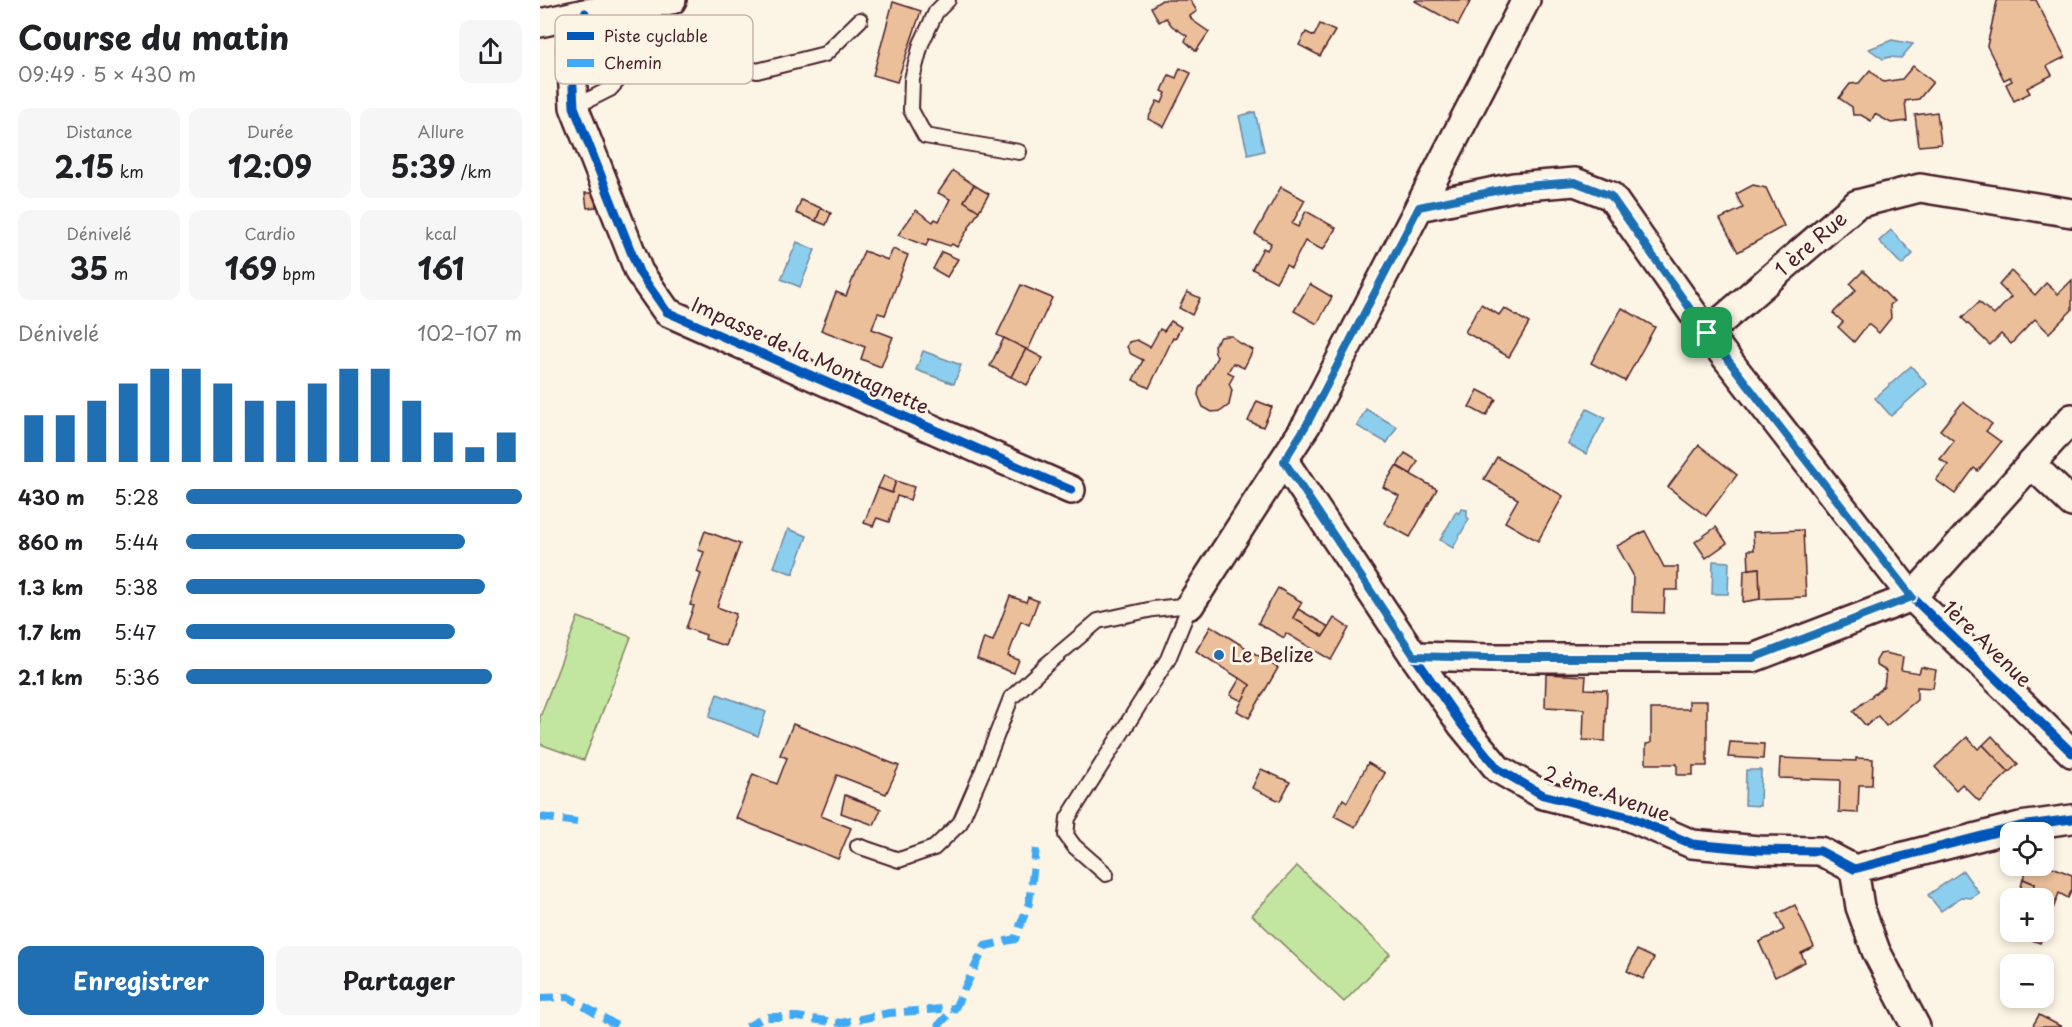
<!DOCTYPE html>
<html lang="fr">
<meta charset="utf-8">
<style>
body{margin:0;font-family:"Playpen Sans",sans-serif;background:#f6f6f6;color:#202124;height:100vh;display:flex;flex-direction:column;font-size:22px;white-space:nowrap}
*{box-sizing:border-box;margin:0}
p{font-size:20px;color:#757577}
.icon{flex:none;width:33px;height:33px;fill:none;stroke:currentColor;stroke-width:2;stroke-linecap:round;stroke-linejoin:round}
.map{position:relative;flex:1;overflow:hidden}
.details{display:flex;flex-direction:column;background:#fff;width:540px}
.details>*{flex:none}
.buttons{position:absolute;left:1460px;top:822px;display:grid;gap:12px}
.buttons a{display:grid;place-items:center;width:54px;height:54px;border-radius:12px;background:#fff;box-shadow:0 3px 9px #0003;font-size:30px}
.pin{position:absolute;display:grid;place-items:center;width:51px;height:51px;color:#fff;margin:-26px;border-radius:12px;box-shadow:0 3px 9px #0006}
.round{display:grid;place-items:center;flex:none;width:63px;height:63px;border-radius:12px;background:#f6f6f6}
.summary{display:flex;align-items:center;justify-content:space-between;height:102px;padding:0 18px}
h1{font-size:33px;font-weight:700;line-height:45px}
.stats{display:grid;grid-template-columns:repeat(3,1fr);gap:9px;height:102px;padding:6px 18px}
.stats div{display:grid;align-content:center;border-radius:12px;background:#f6f6f6;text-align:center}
.stats b{font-size:30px;font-weight:700}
.stats small{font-size:16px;font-weight:400}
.stats p{font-size:16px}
.chart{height:168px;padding:12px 18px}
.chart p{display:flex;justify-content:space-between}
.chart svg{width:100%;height:108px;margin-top:6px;stroke:#1f6fb2;stroke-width:6}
.button{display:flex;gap:12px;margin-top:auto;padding:12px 18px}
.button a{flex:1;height:69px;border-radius:12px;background:#1f6fb2;color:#fff;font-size:24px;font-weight:700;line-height:69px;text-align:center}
.button a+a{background:#f6f6f6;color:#202124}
ul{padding:0 18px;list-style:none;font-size:20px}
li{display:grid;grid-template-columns:96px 72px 1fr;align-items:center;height:45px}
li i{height:15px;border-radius:8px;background:#1f6fb2}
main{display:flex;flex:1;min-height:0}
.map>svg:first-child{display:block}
.green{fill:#c2e6a0;stroke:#868266;stroke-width:1.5}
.water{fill:#8cceee;stroke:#7288a0;stroke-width:1.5}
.building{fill:#eabf9a;stroke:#4a1f2b;stroke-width:1.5}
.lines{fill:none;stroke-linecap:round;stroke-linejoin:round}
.service-casing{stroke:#4a1f2b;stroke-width:18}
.minor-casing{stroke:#4a1f2b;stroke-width:32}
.service{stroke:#fcf5e5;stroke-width:14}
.minor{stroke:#fcf5e5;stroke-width:27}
.quiet{stroke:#3fa9f5;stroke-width:8;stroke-dasharray:15 8;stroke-linecap:butt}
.cycleway-casing{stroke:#fcf5e5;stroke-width:13}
.cycleway{stroke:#0057b8;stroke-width:9}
.route-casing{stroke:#fff;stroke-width:12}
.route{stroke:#1f6fb2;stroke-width:8}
.poi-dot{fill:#1f6fb2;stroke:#fcf5e5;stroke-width:2}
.labels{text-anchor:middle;stroke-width:6;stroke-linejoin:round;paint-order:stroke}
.street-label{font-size:20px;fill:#4a1f2b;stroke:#fcf5e5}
.poi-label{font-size:20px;fill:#4a1f2b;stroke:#fcf5e5;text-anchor:start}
.key{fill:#fcf5e5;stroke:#c7b5ad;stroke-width:1.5}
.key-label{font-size:16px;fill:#4a1f2b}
</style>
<main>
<section class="details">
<div class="summary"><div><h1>Course du matin</h1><p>09:49 · 5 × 430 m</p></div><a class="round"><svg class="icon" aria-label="share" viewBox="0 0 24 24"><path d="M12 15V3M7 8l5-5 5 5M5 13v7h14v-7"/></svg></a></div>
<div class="stats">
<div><p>Distance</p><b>2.15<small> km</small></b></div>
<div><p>Durée</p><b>12:09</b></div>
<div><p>Allure</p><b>5:39<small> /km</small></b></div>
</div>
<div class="stats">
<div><p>Dénivelé</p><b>35<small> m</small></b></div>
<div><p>Cardio</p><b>169<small> bpm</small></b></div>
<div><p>kcal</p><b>161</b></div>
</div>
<div class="chart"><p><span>Dénivelé</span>102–107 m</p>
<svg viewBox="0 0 160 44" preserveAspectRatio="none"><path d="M5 44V25M15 44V25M25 44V19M35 44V12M45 44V6M55 44V6M65 44V12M75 44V19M85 44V19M95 44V12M105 44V6M115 44V6M125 44V19M135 44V32M145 44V38M155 44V32"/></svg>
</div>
<ul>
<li><b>430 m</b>5:28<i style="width:100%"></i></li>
<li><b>860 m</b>5:44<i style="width:83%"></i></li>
<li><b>1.3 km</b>5:38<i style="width:89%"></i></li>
<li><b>1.7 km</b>5:47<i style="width:80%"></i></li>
<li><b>2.1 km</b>5:36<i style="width:91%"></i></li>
</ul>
<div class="button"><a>Enregistrer</a><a>Partager</a></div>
</section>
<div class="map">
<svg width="1532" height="1027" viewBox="0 0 1532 1027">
<rect width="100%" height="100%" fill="#fcf5e5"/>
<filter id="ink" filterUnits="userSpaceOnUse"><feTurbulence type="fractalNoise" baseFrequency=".0167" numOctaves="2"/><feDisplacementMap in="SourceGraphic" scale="12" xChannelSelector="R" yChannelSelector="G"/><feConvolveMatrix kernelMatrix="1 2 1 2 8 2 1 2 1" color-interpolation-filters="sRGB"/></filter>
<g filter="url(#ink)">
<g class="green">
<polygon points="38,617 91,637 44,760 0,744 0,717"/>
<polygon points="757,866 850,954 804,1002 712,915"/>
</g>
<g class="water">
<polygon points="1352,40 1373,44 1361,58 1349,57 1343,59 1329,49"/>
<polygon points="715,112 724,151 708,155 699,116"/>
<polygon points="1351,230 1373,254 1362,265 1339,241"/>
<polygon points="257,242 275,250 260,287 241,279"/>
<polygon points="383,351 421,365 414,384 376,370"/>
<polygon points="1371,366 1387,384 1351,416 1335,398"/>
<polygon points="826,409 857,427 847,443 817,426"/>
<polygon points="1047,409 1065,418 1046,454 1028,444"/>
<polygon points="921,509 927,510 927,517 929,519 913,548 900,540 916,512 919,513"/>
<polygon points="248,529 267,536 253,574 234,567"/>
<polygon points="1173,561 1189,562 1188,594 1172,594"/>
<polygon points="177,694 226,712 218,736 169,717"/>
<polygon points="1206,770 1221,770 1220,806 1205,805"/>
<polygon points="1423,871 1439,893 1431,898 1421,897 1401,911 1388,895"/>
</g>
<g class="building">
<polygon points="622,0 650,0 657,11 650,16 652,20 669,32 656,51 645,41 647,36 632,26 626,18 619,22 611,7"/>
<polygon points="876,0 931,0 918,25 875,1"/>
<polygon points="1459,0 1496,0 1525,57 1507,66 1512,75 1487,88 1490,93 1474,101 1466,84 1472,81 1470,77 1464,80 1447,46 1457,1"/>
<polygon points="353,2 381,11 357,82 333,75"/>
<polygon points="780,24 795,31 780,56 759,45 766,32 774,36"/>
<polygon points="1373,66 1393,82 1379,99 1365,101 1367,121 1351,123 1335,114 1331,121 1321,115 1313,115 1312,107 1299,98 1310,84 1319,83 1330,70 1343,82 1362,79"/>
<polygon points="640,68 651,73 624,127 608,119 617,101 622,103 626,93 622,91 629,75 636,78"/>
<polygon points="1397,112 1401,144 1379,146 1375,115"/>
<polygon points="413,171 434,185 424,201 439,211 417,247 412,244 410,246 389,239 386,246 358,235 376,210 393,222 395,219 399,221 410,199 398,193"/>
<polygon points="434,185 449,194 439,211 424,201"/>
<polygon points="1213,185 1226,188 1244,226 1198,252 1180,219 1203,208 1196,194"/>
<polygon points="741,187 765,200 752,224 758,227 766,211 796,228 783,250 765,241 751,268 746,265 736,282 712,269 723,248 727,250 731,243 715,234"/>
<polygon points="45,193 55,193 56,207 47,208"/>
<polygon points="261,200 281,208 276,221 256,213"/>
<polygon points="281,208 291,213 286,225 276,221"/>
<polygon points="353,249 368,255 345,315 338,313 332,329 353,337 341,367 321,359 325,347 281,330 296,292 306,296 324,251 348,260"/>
<polygon points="402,252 418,259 407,277 393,269"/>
<polygon points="1323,271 1354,302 1350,305 1351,318 1339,333 1328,324 1314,342 1298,327 1303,322 1293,313 1316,290 1310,284"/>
<polygon points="1471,271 1495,295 1506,283 1518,294 1532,280 1532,310 1509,333 1495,319 1471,344 1461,334 1450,345 1422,318 1439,302 1454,315 1471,297 1459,285"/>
<polygon points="770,284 792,297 777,324 754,311"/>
<polygon points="481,285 512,298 488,350 457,335"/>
<polygon points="647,292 660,298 652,315 639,308"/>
<polygon points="941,304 959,315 964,308 989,323 969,357 925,332"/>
<polygon points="1082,308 1115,327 1085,381 1051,363"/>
<polygon points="631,321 641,327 635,339 633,338 609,388 593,380 603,360 591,354 587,347 589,342 597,340 610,347 620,329 624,331"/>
<polygon points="687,336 692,336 698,342 713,350 704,368 693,363 688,372 694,375 689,384 692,390 689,405 681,411 672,412 663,407 658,395 659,389 677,357 675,353 674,345 681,337"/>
<polygon points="464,338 486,349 471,377 450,366"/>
<polygon points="486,349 503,358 487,385 471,377"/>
<polygon points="938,390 956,399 946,416 929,407"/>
<polygon points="717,401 732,407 723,427 708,421"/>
<polygon points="1423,402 1452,424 1446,431 1461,442 1438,471 1434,468 1415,494 1396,480 1408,465 1400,459 1414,441 1400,430"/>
<polygon points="1159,445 1197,475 1166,516 1128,487"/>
<polygon points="865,453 878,461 871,474 857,466"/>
<polygon points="957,457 1023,496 998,541 965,522 978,499 944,479"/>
<polygon points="856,466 897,489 870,537 844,523 859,496 843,487"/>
<polygon points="344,475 356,481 352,493 338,488"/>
<polygon points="356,481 374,487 370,500 357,496 349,522 337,518 333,526 324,523 338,488 352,493"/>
<polygon points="1176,527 1187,543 1166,558 1155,542"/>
<polygon points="1263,530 1266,597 1220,599 1219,568 1209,569 1208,550 1214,550 1213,532"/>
<polygon points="165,531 200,544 177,607 196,614 185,646 165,639 166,635 146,628 154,606 150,605 161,574 157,572 164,552 158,550"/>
<polygon points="1105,531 1124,567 1138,567 1138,590 1125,590 1124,613 1092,612 1093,575 1077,546"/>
<polygon points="1219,568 1220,599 1203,602 1204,570"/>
<polygon points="738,588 762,602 753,618 783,636 794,618 809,628 791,660 746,633 744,638 718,623"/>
<polygon points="470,596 486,602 488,597 498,601 489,625 481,621 468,656 479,660 474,673 437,659 444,638 453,641"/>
<polygon points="758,609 789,627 783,636 753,618"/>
<polygon points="671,626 738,668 709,718 697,711 710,685 656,651"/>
<polygon points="1345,653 1363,657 1361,670 1379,673 1381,667 1396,670 1393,688 1377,687 1377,700 1346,726 1338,716 1326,726 1313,711 1344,686 1346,671 1336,665 1336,661 1340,654"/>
<polygon points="1006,674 1046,676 1045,689 1067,690 1065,741 1043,740 1044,709 1005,707"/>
<polygon points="700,678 710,685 702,701 690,695"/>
<polygon points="1149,701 1167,701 1167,766 1153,766 1153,775 1137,775 1137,764 1106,764 1106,744 1111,743 1111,709 1149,709"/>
<polygon points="253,724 359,766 346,794 297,775 281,816 311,828 298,859 196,818 213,774 237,784 247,758 240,755"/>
<polygon points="1452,736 1478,764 1469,772 1443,745"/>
<polygon points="1427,737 1438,749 1443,745 1469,772 1439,801 1422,784 1416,790 1395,767"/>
<polygon points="1190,742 1224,744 1223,759 1188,757"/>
<polygon points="1240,758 1316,761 1316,758 1333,759 1332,785 1319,785 1318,813 1299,812 1300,780 1239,778"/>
<polygon points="828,763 845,773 815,827 794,816 803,799 807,802"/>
<polygon points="721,769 750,782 740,801 712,788"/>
<polygon points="305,795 341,809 334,825 301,813"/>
<polygon points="1503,863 1532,875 1532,889 1528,898 1519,893 1500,943 1467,931 1470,922 1470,932 1503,932 1503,898 1490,898 1495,884 1483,879 1489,866 1503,866"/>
<polygon points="1483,879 1495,884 1490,898 1478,898"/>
<polygon points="1255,905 1274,947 1261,953 1265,962 1235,977 1219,942 1244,930 1237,914"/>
<polygon points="1097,950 1114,958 1103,979 1087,971"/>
<polygon points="1499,1015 1522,1027 1492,1027"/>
</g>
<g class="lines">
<defs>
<g id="service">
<polyline points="408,0 396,12 381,44 372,79 371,110 385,136 479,152"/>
<polyline points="34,107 70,89 105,50 119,42 139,44 217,71 285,54 320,20"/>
<polyline points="318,846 359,860 394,848 420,823 443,770 471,698 506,665 558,621 613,609 650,605 628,659 528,818 526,835 534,846 566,874"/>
</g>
<g id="minor">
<polyline points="45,13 31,47 34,107 99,272 127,312 531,490"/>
<polyline points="0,23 45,13 132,0"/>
<polyline points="879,207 974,187 1035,182 1071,196 1167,333 1372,597 1532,753"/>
<polyline points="1167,333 1317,204 1380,188 1532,213"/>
<polyline points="744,461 874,656 922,725 958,769 1003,795 1090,817 1152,844 1219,850 1280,851 1314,869 1480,826 1532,819"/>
<polyline points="1491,464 1532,503"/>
<polyline points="650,605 767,424 986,0"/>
<polyline points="874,656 949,658 1213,658 1372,597 1532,418"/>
<polyline points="1314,869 1320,907 1336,951 1376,1027"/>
</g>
</defs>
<use href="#service" class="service-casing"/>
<use href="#minor" class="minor-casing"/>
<use href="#service" class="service"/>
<use href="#minor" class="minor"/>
<g class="quiet">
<polyline points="0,817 37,822"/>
<polyline points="0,998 28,997 79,1027"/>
<polyline points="207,1027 225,1017 257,1017 301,1023 349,1013 415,1008"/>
<polyline points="397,1027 415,1008 445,946 475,939 489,903 496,849"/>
</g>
<defs>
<g id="cycleway">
<polyline points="45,13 31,47 34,107 99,272 127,312 531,490"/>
<polyline points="879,207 974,187 1035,182 1071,196 1167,333 1372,597 1532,753"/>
<polyline points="744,461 874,656 922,725 958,769 1003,795 1090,817 1152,844 1219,850 1280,851 1314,869 1480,826 1532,819"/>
</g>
</defs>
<use href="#cycleway" class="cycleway-casing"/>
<use href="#cycleway" class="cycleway"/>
</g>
</g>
<g class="lines" filter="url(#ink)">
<defs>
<polygon id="route" points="1035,182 1071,196 1167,333 1372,597 1213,658 949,658 874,656 744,461 767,424 879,207 974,187"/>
</defs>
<use href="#route" class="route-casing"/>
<use href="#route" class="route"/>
</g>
<circle class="poi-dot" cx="679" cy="655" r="6"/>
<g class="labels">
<g class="street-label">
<text transform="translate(1271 244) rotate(-41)" y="7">1 ère Rue</text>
<text transform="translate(270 356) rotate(24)" y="7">Impasse de la Montagnette</text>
<text transform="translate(1447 644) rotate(44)" y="7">1ère Avenue</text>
<text transform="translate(1067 794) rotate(19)" y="7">2 ème Avenue</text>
</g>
<g class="poi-label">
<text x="691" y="662">Le Belize</text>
</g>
</g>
<rect x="15" y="15" width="198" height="69" rx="9" class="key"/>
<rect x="27" y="32" width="27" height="8" fill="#0057b8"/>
<rect x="27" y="59" width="27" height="8" fill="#3fa9f5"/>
<g class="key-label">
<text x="64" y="42">Piste cyclable</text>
<text x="64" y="69">Chemin</text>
</g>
</svg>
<div class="buttons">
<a><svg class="icon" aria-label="locate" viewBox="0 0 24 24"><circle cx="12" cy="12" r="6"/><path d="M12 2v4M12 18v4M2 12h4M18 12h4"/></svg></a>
<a>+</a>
<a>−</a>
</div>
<div class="pin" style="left:1167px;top:333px;background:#1e9e55"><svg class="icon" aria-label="arrive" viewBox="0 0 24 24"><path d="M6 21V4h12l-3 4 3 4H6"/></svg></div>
</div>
</main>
